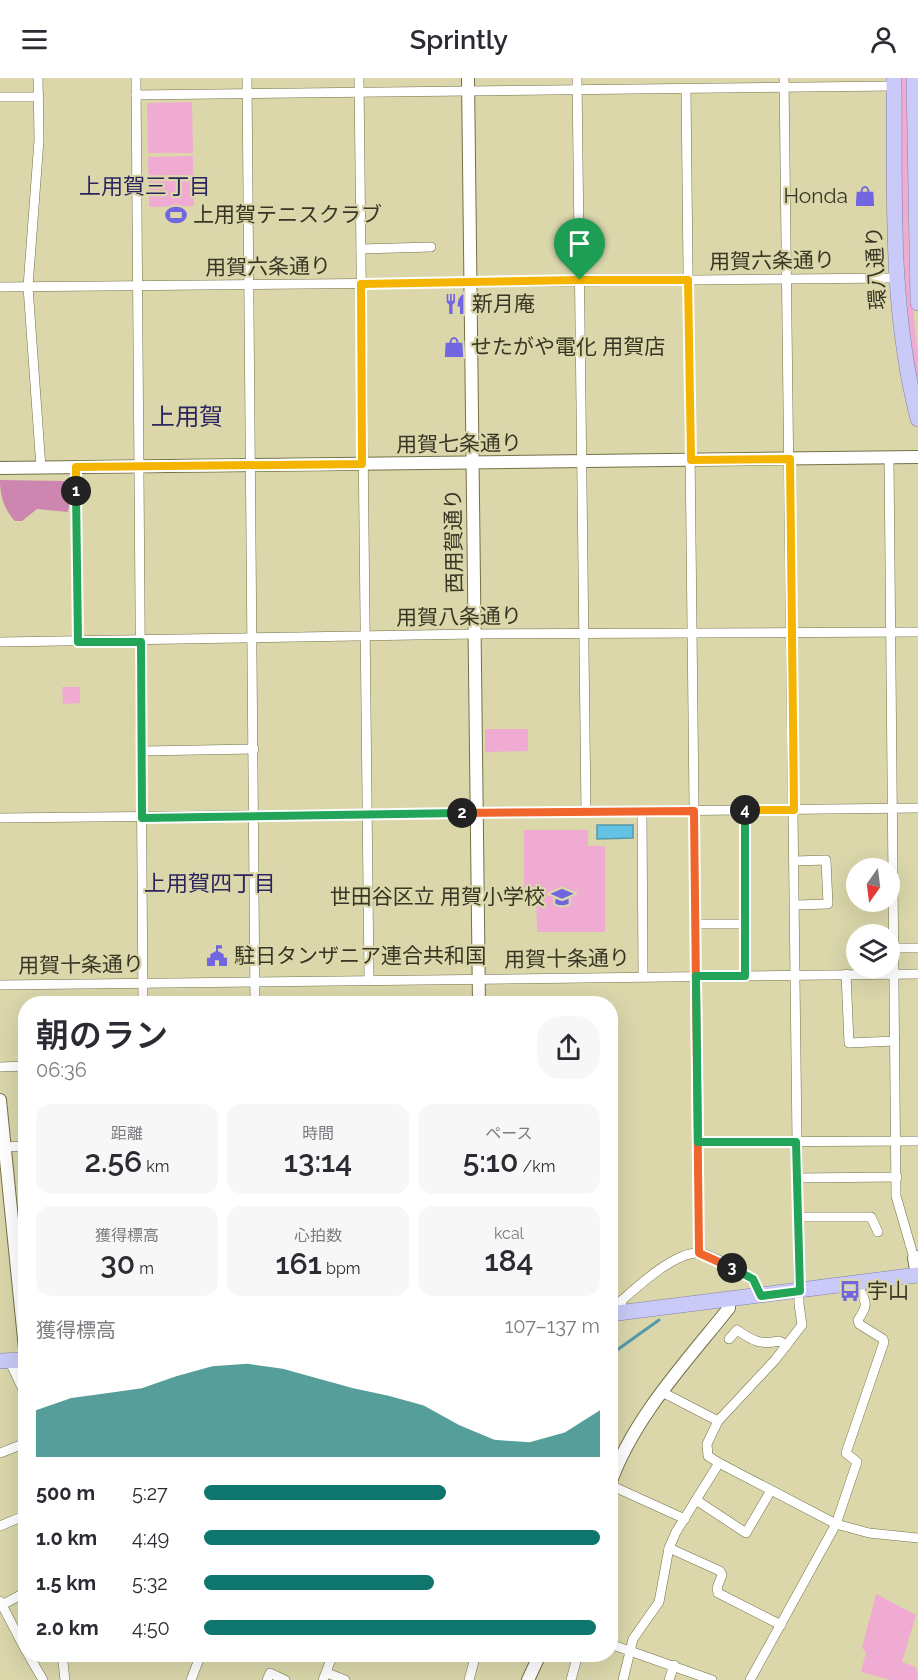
<!DOCTYPE html>
<html lang="ja">
<meta charset="utf-8">
<style>
body{margin:0;font-family:Raleway,"Noto Sans JP",sans-serif;background:#f7f7f7;color:#2b2b33;height:100vh;display:flex;flex-direction:column;font-size:22px;white-space:nowrap}
*{box-sizing:border-box;margin:0}
p{font-size:20px;color:#7c7c81}
.icon{flex:none;width:33px;height:33px;fill:none;stroke:currentColor;stroke-width:2;stroke-linecap:round;stroke-linejoin:round}
.map{position:relative;flex:1;overflow:hidden}
.panel{position:absolute;left:18px;top:918px;width:600px;height:666px;display:flex;flex-direction:column;background:#fff;border-radius:24px;box-shadow:0 6px 24px #0002}
.panel>*{flex:none}
.needle{width:39px;rotate:194deg}
.fabs{position:absolute;left:846px;top:780px;display:grid;gap:12px}
.fabs a{display:grid;place-items:center;width:54px;height:54px;border-radius:50%;background:#fff;box-shadow:0 6px 24px #0002;font-size:30px}
.pin{position:absolute;display:grid;place-items:center;width:51px;height:51px;color:#fff;margin:-62px -26px;border-radius:50% 50% 50% 0;rotate:-45deg;box-shadow:0 0 6px #0007}
.pin .icon{rotate:45deg}
.km{position:absolute;width:30px;height:30px;margin:-15px;border-radius:50%;background:#222;color:#fff;font-size:16px;line-height:30px;text-align:center}
.round{display:grid;place-items:center;flex:none;width:63px;height:63px;border-radius:24px;background:#f7f7f7}
.headline{display:flex;align-items:center;justify-content:space-between;height:102px;padding:0 18px}
h1{font-size:33px;font-weight:600;line-height:45px}
.figures{display:grid;grid-template-columns:repeat(3,1fr);gap:9px;height:102px;padding:6px 18px}
.figures div{display:grid;align-content:center;border-radius:15px;background:#f7f7f7;text-align:center}
.figures b{font-size:30px;font-weight:600}
.figures small{font-size:16px;font-weight:400}
.figures p{font-size:16px}
.chart{height:168px;padding:12px 18px}
.chart p{display:flex;justify-content:space-between}
.chart svg{width:100%;height:108px;margin-top:6px;fill:#0f766e;opacity:.7}
ul{padding:0 18px;list-style:none;font-size:20px}
li{display:grid;grid-template-columns:96px 72px 1fr;align-items:center;height:45px}
li i{height:15px;border-radius:8px;background:#0f766e}
header{display:flex;justify-content:space-between;align-items:center;height:78px;padding:0 18px;background:#fff;font-size:27px;font-weight:600}
.map>svg:first-child{display:block}
.green{fill:#f0abd3}
.forest{fill:#cd86b0}
.water{fill:#64c3e4;stroke:#5699aa;stroke-width:1.5}
.lines{fill:none;stroke-linecap:round;stroke-linejoin:round}
.stream{stroke:#5699aa;stroke-width:3}
.minor-casing{stroke:#747148;stroke-width:10}
.tertiary-casing{stroke:#747148;stroke-width:14}
.primary-casing{stroke:#807fab;stroke-width:16}
.minor{stroke:#fff;stroke-width:9}
.tertiary{stroke:#fff;stroke-width:12}
.primary{stroke:#cacaf8;stroke-width:15}
.split-1-casing{stroke:#fff;stroke-width:12}
.split-2-casing{stroke:#fff;stroke-width:12}
.split-3-casing{stroke:#fff;stroke-width:12}
.split-4-casing{stroke:#fff;stroke-width:12}
.split-5-casing{stroke:#fff;stroke-width:12}
.split-1{stroke:#f5b400;stroke-width:8}
.split-2{stroke:#22a559;stroke-width:8}
.split-3{stroke:#f0652b;stroke-width:8}
.split-4{stroke:#22a559;stroke-width:8}
.split-5{stroke:#f5b400;stroke-width:8}
.labels{text-anchor:middle;stroke-width:4.5;stroke-linejoin:round;paint-order:stroke}
.poi-label{font-size:21px;fill:#373624;stroke:#dbd7ab;text-anchor:start}
.street-label{font-size:21px;fill:#373624;stroke:#dbd7ab}
.neighbourhood-label{font-size:22px;fill:#2b255f;stroke:#dbd7ab}
.quarter-label{font-size:24px;fill:#2b255f;stroke:#dbd7ab}
</style>
<header><svg class="icon" aria-label="menu" viewBox="0 0 24 24"><path d="M4 6h16M4 12h16M4 18h16"/></svg>Sprintly<svg class="icon" aria-label="person" viewBox="0 0 24 24"><circle cx="12" cy="8" r="4"/><path d="M4 21q1-7 8-7t8 7"/></svg></header>
<div class="map">
<svg width="918" height="1602" viewBox="0 0 918 1602">
<rect width="100%" height="100%" fill="#dbd7ab"/>
<g class="green">
<path d="M 900,0 L 907,0 L 909,195 L 918,276 L 918,311 C 900,208 901,104 900,0 Z"/>
<polygon points="192,24 193,75 148,75 147,25"/>
<polygon points="193,78 194,128 149,129 148,79"/>
<polygon points="62,609 80,609 80,625 63,626"/>
<polygon points="485,651 528,651 528,673 485,674"/>
<polygon points="524,752 588,752 588,768 605,768 605,854 537,854 536,817 524,817"/>
<polygon points="25,1092 25,1134 20,1134 18,1093"/>
<polygon points="876,1516 916,1537 902,1584 916,1589 918,1602 890,1602 861,1594 866,1574 862,1570"/>
</g>
<path class="forest" d="M 0,402 L 64,403 L 71,413 L 68,434 L 37,431 L 22,443 L 15,443 C 4,432 0,417 0,402 Z"/>
<polygon class="water" points="597,747 633,747 633,760 597,761"/>
<g class="lines">
<g class="stream">
<polyline points="610,1277 659,1242"/>
<polyline points="610,1292 613,1294"/>
</g>
<defs>
<g id="minor">
<polyline points="38,0 39,62 28,209 41,390"/>
<polyline points="136,0 143,926"/>
<polyline points="247,0 255,926"/>
<polyline points="359,0 369,900"/>
<polyline points="577,0 586,734"/>
<polyline points="784,0 799,1226 802,1247 775,1282 718,1343 707,1366 708,1378 719,1385 836,1446 869,1455 918,1460"/>
<polyline points="686,12 699,1175"/>
<polyline points="136,17 894,8"/>
<polyline points="0,19 39,19"/>
<polyline points="361,171 431,169"/>
<polyline points="0,209 896,200"/>
<polyline points="889,380 896,1118 914,1180"/>
<polyline points="76,389 78,564"/>
<polyline points="0,564 474,556 918,554"/>
<polyline points="143,673 254,671"/>
<polyline points="642,734 643,898"/>
<polyline points="0,740 918,730"/>
<polyline points="795,783 826,782 828,826 796,827"/>
<polyline points="696,846 745,846"/>
<polyline points="894,870 918,870"/>
<polyline points="846,896 849,965 895,963"/>
<polyline points="745,898 745,732"/>
<polyline points="0,907 918,896"/>
<polyline points="0,989 26,988"/>
<polyline points="698,1064 918,1063"/>
<polyline points="4,1069 26,1068"/>
<polyline points="797,1100 897,1099"/>
<polyline points="797,1139 871,1139 878,1154"/>
<path d="M 623,1234 L 621,1223 C 638,1208 676,1173 699,1175 C 711,1176 723,1185 733,1190 C 747,1198 757,1202 761,1218"/>
<path d="M 729,1261 L 737,1252 C 753,1263 760,1267 779,1263 L 787,1267"/>
<polyline points="10,1284 26,1318"/>
<polyline points="662,1314 718,1343"/>
<polyline points="0,1375 26,1365"/>
<polyline points="610,1407 685,1441"/>
<polyline points="696,1422 746,1455 770,1414"/>
<polyline points="0,1448 26,1437"/>
<polyline points="669,1470 720,1493 722,1497 717,1510 718,1515 781,1547"/>
<polyline points="0,1523 26,1573"/>
<polyline points="2,1527 26,1514"/>
<polyline points="610,1566 712,1602"/>
<polyline points="28,1576 43,1602"/>
<polyline points="62,1576 65,1602"/>
<polyline points="327,1595 345,1602"/>
<polyline points="191,1602 201,1576"/>
<polyline points="267,1602 270,1595 285,1602"/>
<polyline points="323,1602 333,1576"/>
<polyline points="469,1602 476,1576"/>
<polyline points="571,1602 578,1576"/>
<polyline points="623,1602 633,1561 659,1524 669,1470 676,1454 719,1385"/>
<polyline points="669,1602 674,1587"/>
<path d="M 750,1602 L 836,1446 L 857,1384 L 846,1375 L 884,1264 L 883,1261 L 859,1246 L 858,1242 C 871,1223 864,1224 857,1205"/>
</g>
<g id="tertiary">
<polyline points="468,0 479,926"/>
<polyline points="0,390 918,379"/>
<polyline points="0,1022 26,1281"/>
<polyline points="917,1197 914,1180 918,1179"/>
<path d="M 610,1406 C 633,1340 686,1284 729,1230 L 729,1221"/>
<polyline points="528,1602 540,1576"/>
</g>
<g id="primary">
<path d="M 894,0 C 895,115 889,228 918,341"/>
<polyline points="914,0 918,225"/>
<polyline points="610,1236 918,1197"/>
<polyline points="0,1283 26,1282"/>
</g>
</defs>
<use href="#minor" class="minor-casing"/>
<use href="#tertiary" class="tertiary-casing"/>
<use href="#primary" class="primary-casing"/>
<use href="#minor" class="minor"/>
<use href="#tertiary" class="tertiary"/>
<use href="#primary" class="primary"/>
</g>
<g class="lines">
<defs>
<polyline id="split-1" points="76,413 76,389 362,386 361,206 580,202"/>
<polyline id="split-2" points="76,413 78,564 141,564 142,740 462,735"/>
<polyline id="split-3" points="462,735 694,733 699,1175 732,1190"/>
<polyline id="split-4" points="732,1190 753,1201 761,1218 800,1213 796,1064 698,1064 696,898 745,898 745,732"/>
<polyline id="split-5" points="580,202 688,202 691,382 790,381 794,732 745,732"/>
</defs>
<use href="#split-1" class="split-1-casing"/>
<use href="#split-2" class="split-2-casing"/>
<use href="#split-3" class="split-3-casing"/>
<use href="#split-4" class="split-4-casing"/>
<use href="#split-5" class="split-5-casing"/>
<use href="#split-1" class="split-1"/>
<use href="#split-2" class="split-2"/>
<use href="#split-3" class="split-3"/>
<use href="#split-4" class="split-4"/>
<use href="#split-5" class="split-5"/>
</g>
<defs>
<symbol id="shop-bare" viewBox="-9 -9 18 18"><path d="M-5-2.5h2.3a2.7 3.5 0 0 1 5.4 0H5L5.5 6h-11ZM-1.5-2.5h3a1.5 2.3 0 0 0-3 0Z" fill="#7266e0" stroke="#dbd7ab" stroke-width="2.5" paint-order="stroke"/></symbol>
<symbol id="stadium-bare" viewBox="-9 -9 18 18"><path d="M0-5a6.5 5 0 1 0 0 10a6.5 5 0 1 0 0-10ZM-3.5-1.8h7v3.6h-7Z" fill="#7266e0" stroke="#dbd7ab" stroke-width="2.5" paint-order="stroke"/></symbol>
<symbol id="restaurant-bare" viewBox="-9 -9 18 18"><path d="M-5-6h1v4h1v-4h1v4h1v-4h1v5L-1.5 .5V6h-2V.5L-5-1ZM5-6V6H3V1.5H1.5Q1.5-4 5-6Z" fill="#7266e0" stroke="#dbd7ab" stroke-width="2.5" paint-order="stroke"/></symbol>
<symbol id="school-bare" viewBox="-9 -9 18 18"><path d="M0-5L7-2L0 1L-7-2ZM-4 1L0 2.5L4 1V4Q0 6-4 4Z" fill="#7266e0" stroke="#dbd7ab" stroke-width="2.5" paint-order="stroke"/></symbol>
<symbol id="civic-bare" viewBox="-9 -9 18 18"><path d="M-.6-6.5H3V-4.5H.6V-3L4-1V1h2V6H-6V1h2V-1L-.6-3ZM-1.2 2.5V6h2.4V2.5Z" fill="#7266e0" stroke="#dbd7ab" stroke-width="2.5" paint-order="stroke"/></symbol>
<symbol id="bus-bare" viewBox="-9 -9 18 18"><path d="M-5-6H5V4H4V6H2V4H-2V6H-4V4H-5ZM-3.5-4V0h7V-4ZM-3.5 1.2v1.5H-2V1.2ZM2 1.2v1.5H3.5V1.2Z" fill="#7266e0" stroke="#dbd7ab" stroke-width="2.5" paint-order="stroke"/></symbol>
</defs>
<g fill-rule="evenodd">
<use href="#shop-bare" x="850" y="103" width="30" height="30"/>
<use href="#stadium-bare" x="161" y="122" width="30" height="30"/>
<use href="#restaurant-bare" x="440" y="211" width="30" height="30"/>
<use href="#shop-bare" x="439" y="254" width="30" height="30"/>
<use href="#school-bare" x="547" y="804" width="30" height="30"/>
<use href="#civic-bare" x="202" y="863" width="30" height="30"/>
<use href="#bus-bare" x="835" y="1198" width="30" height="30"/>
</g>
<g class="labels">
<g class="poi-label">
<text x="848" y="125" text-anchor="end">Honda</text>
<text x="193" y="144">上用賀テニスクラブ</text>
<text x="472" y="233">新月庵</text>
<text x="471" y="276">せたがや電化 用賀店</text>
<text x="545" y="826" text-anchor="end">世田谷区立 用賀小学校</text>
<text x="234" y="885">駐日タンザニア連合共和国</text>
<text x="867" y="1220">宇山</text>
</g>
<g class="street-label">
<text transform="translate(772 183) rotate(-1)" y="7">用賀六条通り</text>
<text transform="translate(268 189) rotate(-1)" y="7">用賀六条通り</text>
<text transform="translate(876 190) rotate(-93)" y="7">環八通り</text>
<text transform="translate(459 366) rotate(-1)" y="7">用賀七条通り</text>
<text transform="translate(454 463) rotate(-91)" y="7">西用賀通り</text>
<text transform="translate(459 539) rotate(-1)" y="7">用賀八条通り</text>
<text transform="translate(567 881) rotate(-1)" y="7">用賀十条通り</text>
<text transform="translate(81 887) rotate(-1)" y="7">用賀十条通り</text>
</g>
<g class="neighbourhood-label">
<text x="145" y="116">上用賀三丁目</text>
<text x="210" y="813">上用賀四丁目</text>
</g>
<g class="quarter-label">
<text x="187" y="347">上用賀</text>
</g>
</g>
</svg>
<div class="fabs">
<a><svg class="needle" viewBox="-14 -14 28 28"><path d="M0-13l5 13h-10z" fill="#e53935"/><path d="M0 13l5-13h-10z" fill="#7c7c81"/></svg></a>
<a><svg class="icon" aria-label="layers" viewBox="0 0 24 24"><path d="M12 4l9 5-9 5-9-5zM3 14l9 5 9-5"/></svg></a>
</div>
<div class="pin" style="left:580px;top:202px;background:#1e9e55"><svg class="icon" aria-label="arrive" viewBox="0 0 24 24"><path d="M6 21V4h12l-3 4 3 4H6"/></svg></div>
<b class="km" style="left:76px;top:413px">1</b>
<b class="km" style="left:462px;top:735px">2</b>
<b class="km" style="left:732px;top:1190px">3</b>
<b class="km" style="left:745px;top:732px">4</b>
<section class="panel">
<div class="headline"><div><h1>朝のラン</h1><p>06:36</p></div><a class="round"><svg class="icon" aria-label="share" viewBox="0 0 24 24"><path d="M12 15V3M7 8l5-5 5 5M5 13v7h14v-7"/></svg></a></div>
<div class="figures">
<div><p>距離</p><b>2.56<small> km</small></b></div>
<div><p>時間</p><b>13:14</b></div>
<div><p>ペース</p><b>5:10<small> /km</small></b></div>
</div>
<div class="figures">
<div><p>獲得標高</p><b>30<small> m</small></b></div>
<div><p>心拍数</p><b>161<small> bpm</small></b></div>
<div><p>kcal</p><b>184</b></div>
</div>
<div class="chart"><p><span>獲得標高</span>107–137 m</p>
<svg viewBox="0 0 160 44" preserveAspectRatio="none"><path d="M0 44V25L10 20L20 18L30 16L40 11L50 7L60 6L70 8L80 12L90 16L100 19L110 23L120 31L130 37L140 38L150 34L160 25V44z"/></svg>
</div>
<ul>
<li><b>500 m</b>5:27<i style="width:61%"></i></li>
<li><b>1.0 km</b>4:49<i style="width:100%"></i></li>
<li><b>1.5 km</b>5:32<i style="width:58%"></i></li>
<li><b>2.0 km</b>4:50<i style="width:99%"></i></li>
</ul>
</section>
</div>
